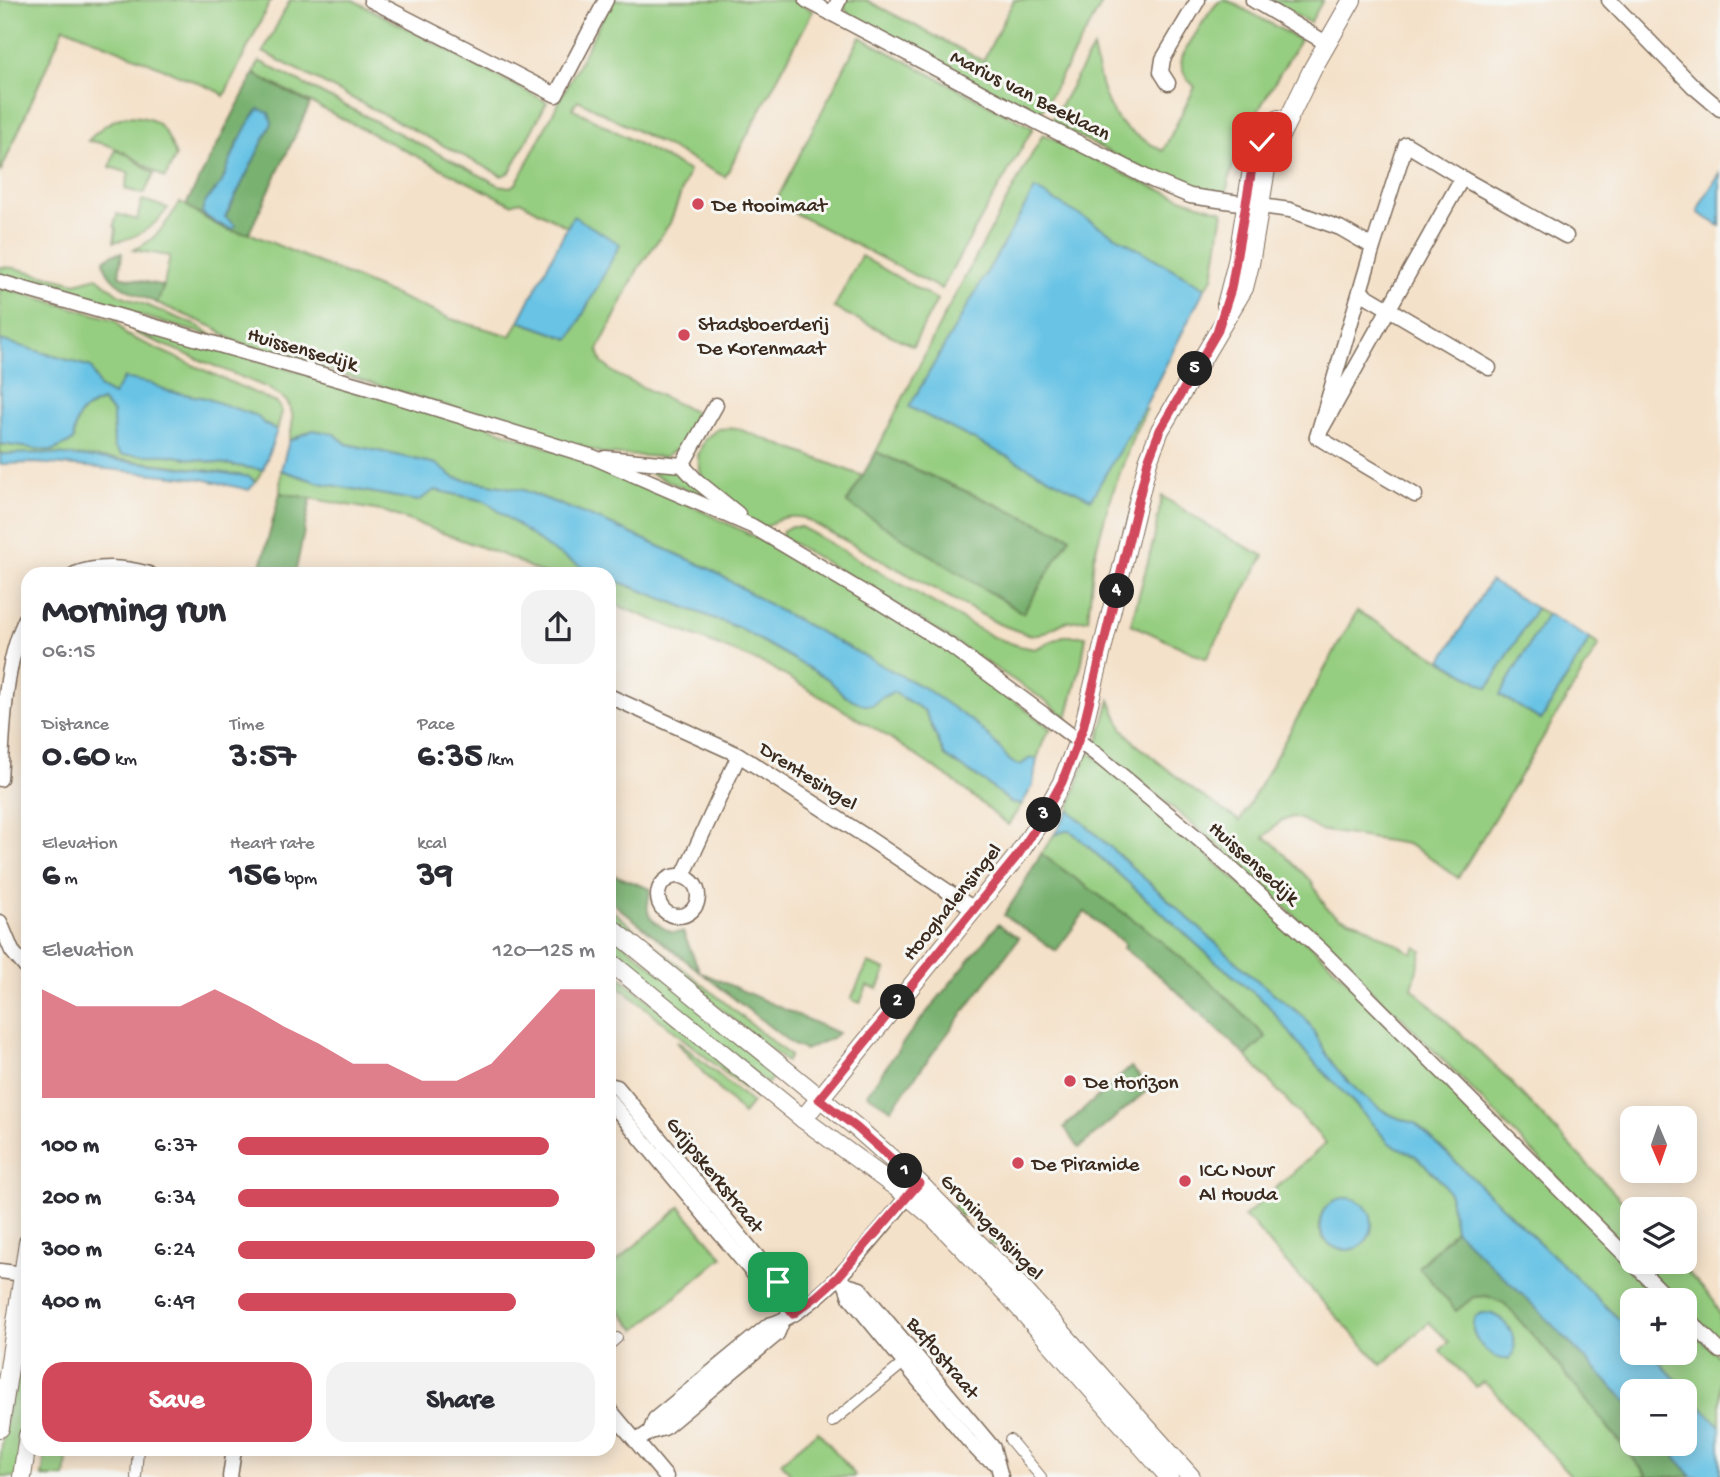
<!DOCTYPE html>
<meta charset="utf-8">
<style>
body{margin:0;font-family:"Gochi Hand",sans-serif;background:#f2f2f3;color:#2b2b33;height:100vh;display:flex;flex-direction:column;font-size:26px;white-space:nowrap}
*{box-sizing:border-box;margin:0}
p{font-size:23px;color:#7c7c81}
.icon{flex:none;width:38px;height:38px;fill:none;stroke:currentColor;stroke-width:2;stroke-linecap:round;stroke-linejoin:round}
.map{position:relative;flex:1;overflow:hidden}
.drawer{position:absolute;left:21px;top:567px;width:595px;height:889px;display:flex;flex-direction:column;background:#fff;border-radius:21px;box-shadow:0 4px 18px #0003}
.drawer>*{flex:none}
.needle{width:46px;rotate:178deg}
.controls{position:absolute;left:1620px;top:1106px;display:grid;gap:14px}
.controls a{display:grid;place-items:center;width:77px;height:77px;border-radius:14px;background:#fff;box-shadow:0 4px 18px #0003;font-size:35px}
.pin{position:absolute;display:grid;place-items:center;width:60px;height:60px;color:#fff;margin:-30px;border-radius:14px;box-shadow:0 4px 10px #0006}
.km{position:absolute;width:35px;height:35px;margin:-18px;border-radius:50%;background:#222;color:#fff;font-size:19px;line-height:35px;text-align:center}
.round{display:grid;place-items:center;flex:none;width:74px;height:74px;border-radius:21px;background:#f2f2f3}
.summary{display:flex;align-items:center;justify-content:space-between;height:119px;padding:0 21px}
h1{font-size:38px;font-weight:700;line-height:52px}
.metrics{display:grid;grid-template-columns:repeat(3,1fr);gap:10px;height:119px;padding:7px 21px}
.metrics div{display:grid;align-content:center}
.metrics b{font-size:35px;font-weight:700}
.metrics small{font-size:19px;font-weight:400}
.metrics p{font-size:19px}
.chart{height:196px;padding:14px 21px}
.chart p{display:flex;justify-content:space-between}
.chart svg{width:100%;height:126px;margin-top:7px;fill:#d1495b;opacity:.7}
.button{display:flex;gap:14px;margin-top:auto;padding:14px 21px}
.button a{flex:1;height:80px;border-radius:21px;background:#d1495b;color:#fff;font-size:28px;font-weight:700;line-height:80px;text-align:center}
.button a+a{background:#f2f2f3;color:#2b2b33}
ul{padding:0 21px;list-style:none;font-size:23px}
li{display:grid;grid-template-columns:112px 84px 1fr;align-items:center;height:52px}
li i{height:18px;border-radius:9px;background:#d1495b}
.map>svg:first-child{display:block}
.green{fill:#96ce81;stroke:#687c50;stroke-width:2;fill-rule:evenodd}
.forest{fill:#78b16f;stroke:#5a6e46;stroke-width:2;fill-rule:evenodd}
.water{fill:#67c3e5;stroke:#517682;stroke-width:2}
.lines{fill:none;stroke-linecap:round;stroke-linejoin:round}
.pedestrian-casing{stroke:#7c6a5a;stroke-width:12}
.minor-casing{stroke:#7c6a5a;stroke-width:17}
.tertiary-casing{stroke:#7c6a5a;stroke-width:20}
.pedestrian{stroke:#fff;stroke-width:10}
.minor{stroke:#fff;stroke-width:14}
.tertiary{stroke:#fff;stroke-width:18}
.minor-bridge-casing{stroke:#7c6a5a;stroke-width:17;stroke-linecap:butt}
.minor-bridge{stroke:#fff;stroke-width:14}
.route-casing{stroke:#fff;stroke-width:14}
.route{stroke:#d1495b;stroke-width:9}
.poi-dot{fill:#d1495b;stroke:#f6f6f2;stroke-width:2.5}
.labels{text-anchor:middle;stroke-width:6;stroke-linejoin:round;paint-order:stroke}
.street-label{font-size:21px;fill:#3b2a1e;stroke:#f6f6f2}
.poi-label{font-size:21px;fill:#3b2a1e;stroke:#f6f6f2;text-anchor:start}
</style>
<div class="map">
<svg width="1720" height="1477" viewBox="0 0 1720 1477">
<rect width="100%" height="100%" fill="#f6f6f2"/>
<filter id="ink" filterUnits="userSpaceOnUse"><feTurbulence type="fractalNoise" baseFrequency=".0143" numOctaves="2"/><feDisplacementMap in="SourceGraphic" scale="14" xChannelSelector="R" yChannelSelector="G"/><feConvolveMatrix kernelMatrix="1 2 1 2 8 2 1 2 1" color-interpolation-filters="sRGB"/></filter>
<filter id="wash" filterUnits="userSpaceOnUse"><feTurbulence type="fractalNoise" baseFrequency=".00686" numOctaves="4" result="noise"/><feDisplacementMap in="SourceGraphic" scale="28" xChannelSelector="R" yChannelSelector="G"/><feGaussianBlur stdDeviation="1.57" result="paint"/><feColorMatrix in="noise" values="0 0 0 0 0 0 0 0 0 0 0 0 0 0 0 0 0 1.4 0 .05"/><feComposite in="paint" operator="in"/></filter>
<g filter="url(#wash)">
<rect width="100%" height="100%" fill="#f4e1c9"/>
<g class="green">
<polygon points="0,0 271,0 224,96 220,92 64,27 0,173"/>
<polygon points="290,0 353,0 547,102 510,172 502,176 263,52"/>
<path d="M 612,0 L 792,0 L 813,11 L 725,177 L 578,100 L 572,108 L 689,171 L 670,223 L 638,269 L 598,350 L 602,363 L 617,375 L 705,417 L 695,426 L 680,447 L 664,457 L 605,454 L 236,342 L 213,327 L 157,303 L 164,285 L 170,256 L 133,250 C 156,241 167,223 180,202 C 203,213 221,234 249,233 L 451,319 L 511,336 L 519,321 L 570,339 L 571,220 L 569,228 L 520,201 L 511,204 L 254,74 L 259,61 L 499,185 L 510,187 L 516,184 Z"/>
<polygon points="845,0 866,0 983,61 1014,0 1104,0 1039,116 850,17 844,7"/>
<path d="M 1224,0 L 1231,2 L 1300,40 C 1273,87 1235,140 1226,194 L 1193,190 L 1132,164 L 1051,122 L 1093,48 C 1099,75 1103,109 1126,128 C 1137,137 1151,144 1163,151 L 1195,87 C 1187,79 1179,70 1182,58 C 1184,51 1213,5 1219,2 C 1220,1 1222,1 1224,0 Z"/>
<polygon points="1268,0 1323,0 1310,23"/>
<polygon points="860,37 1033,128 941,289 775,203"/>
<path d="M 126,116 C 160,116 164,127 176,156 L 165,178 C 141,164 118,143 88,141 C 100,128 109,121 126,116 Z"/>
<path d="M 1043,134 C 1102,162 1159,195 1223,211 L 1213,278 L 1205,288 L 1035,190 L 1091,498 L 1144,408 L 1147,409 L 1134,434 L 1108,506 L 1094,557 L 1088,619 L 1065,622 L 1039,635 L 1026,634 L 999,624 L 804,518 C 787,515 779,517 765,528 L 750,521 L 701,477 L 698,455 L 705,439 L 718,429 L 736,428 L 863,476 L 847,502 L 1023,613 L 1069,536 L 876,452 L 945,314 Z"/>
<polygon points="115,150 128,155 154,174 144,194 125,189 129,173 110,167"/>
<path d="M 142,200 L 168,208 C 154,228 137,238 114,242 L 116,229 L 114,225 L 117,214 L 137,220 Z"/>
<polygon points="861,256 937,300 913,346 834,308"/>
<polygon points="0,267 14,268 76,283 97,277 118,294 198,326 215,337 0,276"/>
<polygon points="0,287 116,320 126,335 277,403 282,412 277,430 264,424 257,416 205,398 167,391 153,384 113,395 99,387 91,367 0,340"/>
<path d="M 133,327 L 455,414 L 644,483 L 776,547 L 940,644 L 1051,729 L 1045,737 L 1037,759 L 1030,758 L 1022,765 L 1017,765 L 1009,760 L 999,747 L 926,689 L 780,611 L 708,568 L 605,522 L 523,490 L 455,478 L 435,464 L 347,444 L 334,434 L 313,430 L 289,441 C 292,429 296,413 287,402 C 284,397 273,392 268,388 L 135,333 Z"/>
<path d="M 102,401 L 113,413 L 114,447 L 122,455 L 168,455 L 263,470 L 255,482 L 250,477 C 167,464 84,453 0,454 L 0,444 L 52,451 L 73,441 C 76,416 78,411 102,401 Z"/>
<polygon points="632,465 682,471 725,507"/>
<polygon points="281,470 320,483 418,501 434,490 485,501 591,571 598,574 543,574 513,559 386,512 280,493"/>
<polygon points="1162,496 1223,535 1264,556 1206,659 1131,624 1154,539"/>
<polygon points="789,527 801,527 814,534 993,637 1019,646 1035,649 1063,636 1086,636 1082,661 1067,718 1046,701 882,595 782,537 783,531"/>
<polygon points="609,578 739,628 828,679 845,696 873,705 881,698 893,692 925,711 945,756 985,782 1012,803 1022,804 1008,825 955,782 887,736 767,665 609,602"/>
<polygon points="1536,608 1547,614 1500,695 1541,720 1590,639 1599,645 1458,878 1427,855 1407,844 1319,830 1303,820 1293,817 1281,821 1264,837 1273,843 1311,881 1327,909 1340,917 1359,923 1412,953 1416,947 1422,951 1412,988 1502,1073 1633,1213 1633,1255 1403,1019 1381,1000 1267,889 1221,848 1097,745 1110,700 1122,728 1136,744 1196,792 1240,821 1357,611 1488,688"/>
<path d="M 1088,751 L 1326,959 L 1663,1300 L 1633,1300 L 1633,1333 L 1415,1123 C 1406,1121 1397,1118 1389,1114 C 1368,1103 1341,1077 1328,1057 C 1320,1044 1314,1030 1305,1018 L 1253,977 L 1069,810 Z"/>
<path d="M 1065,831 L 1071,831 L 1213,959 L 1267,1004 L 1310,1058 L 1354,1103 L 1389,1142 L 1416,1156 L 1443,1183 L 1450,1195 L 1455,1230 L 1419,1266 L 1474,1297 L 1487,1296 L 1504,1303 L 1546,1350 L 1648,1477 L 1572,1477 L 1492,1389 L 1483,1382 L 1476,1387 L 1440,1350 L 1449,1342 L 1429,1322 L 1382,1365 L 1280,1256 L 1252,1223 L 1244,1217 L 1326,1143 L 1246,1056 L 1266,1037 L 1145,928 L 1041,854 L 1054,835 ZM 1348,1198 L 1372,1221 C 1371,1263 1314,1255 1320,1220 C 1321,1217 1322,1212 1324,1210 C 1330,1202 1339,1199 1348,1198 Z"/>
<polygon points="609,908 790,1056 786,1062 609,919"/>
<polygon points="609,931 779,1070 767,1084 609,956"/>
<polygon points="868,963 886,970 878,989 867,986 860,1003 851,999"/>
<polygon points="609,968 761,1092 756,1098 609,978"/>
<polygon points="678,1041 752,1103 743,1114 707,1077 677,1042"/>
<polygon points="962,1198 1007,1242 994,1246 989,1243 989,1235 968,1215 960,1216 953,1207"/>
<polygon points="680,1207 723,1257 636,1330 609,1298 609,1268"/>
<polygon points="1640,1262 1678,1262 1714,1300 1720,1315 1720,1345 1685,1309 1685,1300 1677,1300"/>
<polygon points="28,1291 28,1413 18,1477 0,1477 0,1459 18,1340"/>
<polygon points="1685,1323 1720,1358 1720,1427 1651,1353 1685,1353"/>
<polygon points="818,1431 855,1475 853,1477 793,1477 781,1462"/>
<polygon points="46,1449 68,1449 65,1477 42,1477"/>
</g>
<g class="forest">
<path d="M 254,74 L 310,104 L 249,233 C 225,234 205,218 186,205 ZM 252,118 L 272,123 L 225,218 L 213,192 L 221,185 L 237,144 Z"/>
<path d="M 122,253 L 119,276 L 164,286 L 157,303 C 138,295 105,284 104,260 L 113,254 Z"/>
<polygon points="876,452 1070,537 1023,613 847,503"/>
<polygon points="280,493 311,498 295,574 259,574"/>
<polygon points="1041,854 1145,928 1214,985 1266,1037 1246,1056 1167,982 1123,948 1125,944 1085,912 1056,951 1004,915 1017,895"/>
<path d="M 609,873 L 651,889 C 646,908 644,916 662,927 C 672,933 672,933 683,932 L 700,972 L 838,1033 L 832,1038 L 805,1050 L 793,1045 L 609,900 Z"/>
<polygon points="998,924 1019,938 891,1109 867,1094 910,1033"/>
<polygon points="1131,1067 1150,1088 1079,1148 1064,1127"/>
<polygon points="1455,1230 1537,1309 1633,1408 1633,1444 1665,1444 1692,1477 1648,1477 1546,1350 1504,1303 1487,1296 1474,1297 1456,1311 1419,1267"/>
</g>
<g class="water">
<path d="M 259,109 L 269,113 L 272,123 L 225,217 L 236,226 L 232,229 L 216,223 L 202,213 C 203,201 213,194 220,185 C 224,180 226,171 229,164 C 237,145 245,125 259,109 Z"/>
<polygon points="1720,173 1720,226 1700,214 1698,211 1701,203"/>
<polygon points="1035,189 1205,288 1144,408 1091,499 909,407"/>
<polygon points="573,216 620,244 570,339 519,321"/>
<path d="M 0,340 L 91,367 L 99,387 L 113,395 L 124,378 L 153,384 L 167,391 L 205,398 L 257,416 L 264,424 L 277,430 L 263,470 L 168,455 L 122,455 L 114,447 L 113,413 L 102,401 C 78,410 76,416 73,441 L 52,451 L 0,444 Z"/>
<polygon points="313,430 334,434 347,444 436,464 455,478 523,490 605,522 708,568 780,611 926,689 976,724 999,747 1009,760 1017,765 1022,764 1030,758 1037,759 1033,785 1022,804 1012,803 985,782 945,756 925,711 893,692 881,698 873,705 864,705 845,696 828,679 739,628 609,578 609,574 598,574 591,572 551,550 485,501 435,490 418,501 320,483 281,470 289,441"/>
<path d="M 43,453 C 112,459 181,466 250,477 L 255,482 L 249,490 L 202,479 L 89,467 L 35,463 L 0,464 L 0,454 Z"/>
<polygon points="1490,581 1536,608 1488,688 1442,660"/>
<polygon points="1547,614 1590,639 1541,720 1500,695"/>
<path d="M 1069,810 L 1253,977 L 1305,1018 C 1314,1030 1320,1044 1328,1057 C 1341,1077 1368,1103 1389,1114 C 1396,1118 1406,1121 1415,1123 L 1626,1326 L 1633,1333 L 1633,1353 L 1651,1353 L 1720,1427 L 1720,1477 L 1692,1477 L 1665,1444 L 1685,1444 L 1685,1391 L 1633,1391 L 1633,1408 L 1537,1309 L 1455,1230 L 1450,1195 L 1443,1183 L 1416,1156 L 1389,1143 L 1354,1103 L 1310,1058 L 1267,1004 L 1213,959 L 1071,831 L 1065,831 L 1054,835 Z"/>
<circle cx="1346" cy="1224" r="26"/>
<path d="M 1481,1313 C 1485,1313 1489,1313 1493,1314 C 1509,1320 1522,1346 1509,1359 C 1488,1363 1458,1325 1481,1313 Z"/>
</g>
</g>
<g filter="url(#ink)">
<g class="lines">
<defs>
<g id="pedestrian">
<polyline points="609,1345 617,1338"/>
<polyline points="832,1422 905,1362"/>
<polyline points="1010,1440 1041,1477"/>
<polyline points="136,1477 138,1449"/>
</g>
<g id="minor">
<polyline points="371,0 556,95 606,0"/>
<polyline points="806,0 1039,123 1154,181 1190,196 1290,210 1340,228 1373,247 1317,437 1462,178 1406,144 1373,247"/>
<polyline points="1253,0 1328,44"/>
<polyline points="1609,0 1694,87 1720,109"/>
<polyline points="832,14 839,0"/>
<polyline points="1168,83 1161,72 1163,59 1198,0"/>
<polyline points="1462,178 1566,236"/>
<polyline points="0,282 379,391 593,457 752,526 878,601 952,647 1043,714"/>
<polyline points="1360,292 1489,368"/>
<polyline points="1317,437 1415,495"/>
<polyline points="605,458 682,465 696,480 738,514"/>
<polyline points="682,465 716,405"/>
<path d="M 75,574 C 99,565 124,567 149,574"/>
<polyline points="609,696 739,755 865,836 974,909"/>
<polyline points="1097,755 1201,841 1321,950 1670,1300"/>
<path d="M 0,779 C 4,724 3,663 28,614"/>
<polyline points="683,876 739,755"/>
<circle cx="678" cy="896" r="20"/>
<polyline points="0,922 12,951 28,970"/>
<polyline points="609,1085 617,1087 778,1282 780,1298"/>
<polyline points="609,1100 768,1291 780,1298 793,1314"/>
<polyline points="0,1271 23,1274"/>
<polyline points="838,1277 846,1285 860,1289 993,1448 1001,1477"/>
<polyline points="846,1285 850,1297 968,1440 983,1456 997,1463"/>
<polyline points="1685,1316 1720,1351"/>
<polyline points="609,1409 666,1477"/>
<path d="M 650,1432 L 655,1419 L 769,1325 C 821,1311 879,1230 914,1189"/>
<polyline points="637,1441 650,1432 664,1428 777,1334 782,1322"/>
<polyline points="230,1477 234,1449"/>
</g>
<g id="tertiary">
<polyline points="1226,305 1237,262 1253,163 1262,142 1278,119"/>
<polyline points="609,926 857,1128 919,1183 1021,1287 1191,1477"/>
<polyline points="609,961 803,1119 908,1196 935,1219 1009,1296 1169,1477"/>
<polyline points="803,1119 1018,855 1041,820 1062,782 1083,728 1148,461 1160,430 1244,288 1250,264 1267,163 1313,68 1352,0"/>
<polyline points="0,1428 28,1242"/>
<polyline points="22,1477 28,1435"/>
</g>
</defs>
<use href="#pedestrian" class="pedestrian-casing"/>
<use href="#minor" class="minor-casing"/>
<use href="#tertiary" class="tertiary-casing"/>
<use href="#pedestrian" class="pedestrian"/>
<use href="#minor" class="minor"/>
<use href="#tertiary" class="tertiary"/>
<defs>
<polyline id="minor-bridge" points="1043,714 1097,755"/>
</defs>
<use href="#minor-bridge" class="minor-bridge-casing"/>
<use href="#minor-bridge" class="minor-bridge"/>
</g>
</g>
<g class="lines" filter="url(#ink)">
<defs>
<polyline id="route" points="778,1282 780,1298 793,1314 817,1296 838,1277 919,1183 857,1128 819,1099 1018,855 1041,820 1062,782 1083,728 1148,461 1160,430 1217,332 1231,289 1253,163 1262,142"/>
</defs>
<use href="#route" class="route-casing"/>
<use href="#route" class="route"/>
</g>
<g class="poi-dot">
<circle cx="698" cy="204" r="7"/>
<circle cx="684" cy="335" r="7"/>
<circle cx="1070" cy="1081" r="7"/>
<circle cx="1018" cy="1163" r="7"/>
<circle cx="1185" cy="1181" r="7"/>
</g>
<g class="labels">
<g class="street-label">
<text transform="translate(1031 94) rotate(27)" y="7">Marius van Beeklaan</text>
<text transform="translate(303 348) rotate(16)" y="7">Huissensedijk</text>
<text transform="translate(809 775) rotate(32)" y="7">Drentesingel</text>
<text transform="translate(1255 862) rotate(42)" y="7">Huissensedijk</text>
<text transform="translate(951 901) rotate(-51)" y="7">Hooghalensingel</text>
<text transform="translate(716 1174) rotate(51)" y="7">Grijpskerkstraat</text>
<text transform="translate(993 1226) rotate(46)" y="7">Groningensingel</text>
<text transform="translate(944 1357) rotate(50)" y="7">Baflostraat</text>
</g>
<g class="poi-label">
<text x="712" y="211">De Hooimaat</text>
<text x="698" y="330">Stadsboerderij<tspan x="698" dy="24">De Korenmaat</tspan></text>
<text x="1084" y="1088">De Horizon</text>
<text x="1032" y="1170">De Piramide</text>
<text x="1199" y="1176">ICC Nour<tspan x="1199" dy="24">Al Houda</tspan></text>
</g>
</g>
</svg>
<div class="controls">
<a><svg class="needle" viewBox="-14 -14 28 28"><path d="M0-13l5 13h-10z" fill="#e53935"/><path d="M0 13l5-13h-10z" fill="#7c7c81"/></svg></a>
<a><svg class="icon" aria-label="layers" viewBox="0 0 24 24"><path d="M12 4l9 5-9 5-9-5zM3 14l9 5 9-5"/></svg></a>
<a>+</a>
<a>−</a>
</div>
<div class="pin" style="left:778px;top:1282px;background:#1e9e55"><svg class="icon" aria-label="arrive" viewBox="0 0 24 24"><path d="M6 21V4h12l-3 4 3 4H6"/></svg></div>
<div class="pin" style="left:1262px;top:142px;background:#d93025"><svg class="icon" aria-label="check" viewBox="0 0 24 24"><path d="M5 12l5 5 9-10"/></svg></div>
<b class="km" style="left:905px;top:1171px">1</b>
<b class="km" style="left:898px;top:1002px">2</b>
<b class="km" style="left:1044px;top:815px">3</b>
<b class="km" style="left:1117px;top:591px">4</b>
<b class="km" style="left:1195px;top:369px">5</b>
<section class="drawer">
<div class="summary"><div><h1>Morning run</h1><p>06:15</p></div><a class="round"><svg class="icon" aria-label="share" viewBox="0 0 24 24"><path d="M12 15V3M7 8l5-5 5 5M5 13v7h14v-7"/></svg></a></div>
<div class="metrics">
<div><p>Distance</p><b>0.60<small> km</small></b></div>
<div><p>Time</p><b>3:57</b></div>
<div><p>Pace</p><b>6:35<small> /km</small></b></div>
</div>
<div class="metrics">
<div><p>Elevation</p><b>6<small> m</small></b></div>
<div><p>Heart rate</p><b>156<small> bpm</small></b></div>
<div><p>kcal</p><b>39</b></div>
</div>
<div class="chart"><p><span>Elevation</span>120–125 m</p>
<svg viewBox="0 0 160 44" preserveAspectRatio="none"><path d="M0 44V6L10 12L20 12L30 12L40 12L50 6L60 12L70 19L80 25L90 32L100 32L110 38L120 38L130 32L140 19L150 6L160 6V44z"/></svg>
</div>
<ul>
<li><b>100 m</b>6:37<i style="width:87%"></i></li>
<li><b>200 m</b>6:34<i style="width:90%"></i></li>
<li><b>300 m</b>6:24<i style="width:100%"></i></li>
<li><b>400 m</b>6:49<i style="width:78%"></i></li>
</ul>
<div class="button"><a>Save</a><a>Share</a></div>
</section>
</div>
